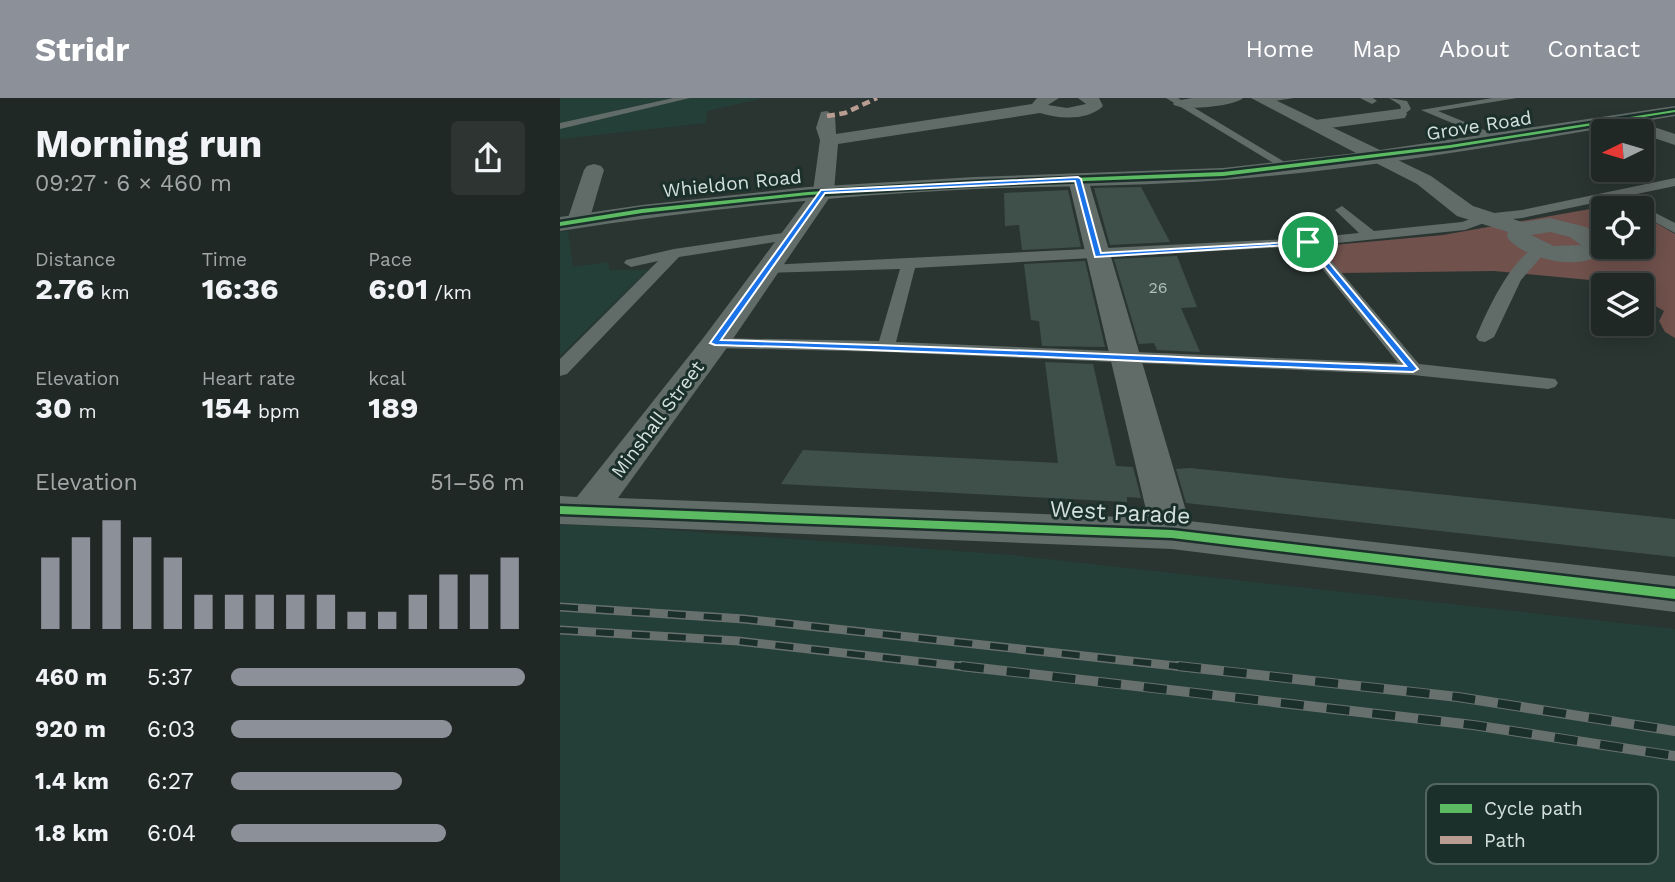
<!DOCTYPE html>
<meta charset="utf-8">
<style>
body{margin:0;font-family:"Work Sans",sans-serif;background:#2d3432;color:#f1f3f6;height:100vh;display:flex;flex-direction:column;font-size:26px;white-space:nowrap}
*{box-sizing:border-box;margin:0}
p{font-size:23px;color:#a2a6a7}
.icon{flex:none;width:38px;height:38px;fill:none;stroke:currentColor;stroke-width:2;stroke-linecap:round;stroke-linejoin:round}
.map{position:relative;flex:1;overflow:hidden}
.drawer{display:flex;flex-direction:column;background:#202826;width:560px}
.drawer>*{flex:none}
.needle{width:46px;rotate:265deg}
.buttons{position:absolute;left:1031px;top:21px;display:grid;gap:14px}
.buttons a{display:grid;place-items:center;width:63px;height:63px;border-radius:7px;background:#202826;box-shadow:0 4px 18px #0003,0 0 0 2px #3d4443;font-size:35px}
.pin{position:absolute;display:grid;place-items:center;width:60px;height:60px;color:#fff;margin:-30px;border:4px solid #fff;border-radius:50%;box-shadow:0 2px 7px #0007}
.round{display:grid;place-items:center;flex:none;width:74px;height:74px;border-radius:7px;background:#2d3432}
.headline{display:flex;align-items:center;justify-content:space-between;height:119px;padding:0 35px}
h1{font-size:38px;font-weight:700;line-height:52px}
.figures{display:grid;grid-template-columns:repeat(3,1fr);gap:10px;height:119px;padding:7px 35px}
.figures div{display:grid;align-content:center}
.figures b{font-size:30px;font-weight:700}
.figures small{font-size:19px;font-weight:400}
.figures p{font-size:19px}
.chart{height:196px;padding:14px 35px}
.chart p{display:flex;justify-content:space-between}
.chart svg{width:100%;height:126px;margin-top:7px;stroke:#8c9099;stroke-width:6}
ul{padding:0 35px;list-style:none;font-size:23px}
li{display:grid;grid-template-columns:112px 84px 1fr;align-items:center;height:52px}
li i{height:18px;border-radius:9px;background:#8c9099}
header{display:flex;align-items:center;gap:42px;box-sizing:border-box;height:98px;padding:0 35px;background:#8c9099;color:#fff}
header strong{font-size:33px}
nav{display:flex;gap:38px;margin-inline-start:auto;font-size:24px}
main{display:flex;flex:1;min-height:0}
.map>svg:first-child{display:block}
.built{fill:#243f38}
.green{fill:#70514c}
.building{fill:#3f504b}
.lines{fill:none;stroke-linecap:round;stroke-linejoin:round}
.lane{fill:#616b68;fill-rule:evenodd}
.street{fill:#616b68;fill-rule:evenodd}
.secondary{fill:#616c69;fill-rule:evenodd}
.rail-far1-casing{stroke:#68706e;stroke-width:9}
.rail-casing{stroke:#68706e;stroke-width:10}
.rail-far1{stroke:#1b302a;stroke-width:6;stroke-dasharray:18;stroke-linecap:butt}
.rail{stroke:#1b302a;stroke-width:8;stroke-dasharray:23;stroke-linecap:butt}
.quiet{stroke:#b99d93;stroke-width:4.5;stroke-dasharray:8 4.5;stroke-linecap:butt}
.cycleway-casing{stroke:#1b302a;stroke-width:5}
.cycleway{fill:#5cba63;fill-rule:evenodd}
.route{fill:#1a73e8;stroke:#fff;stroke-width:2;fill-rule:evenodd}
.labels{text-anchor:middle;stroke-width:6;stroke-linejoin:round;paint-order:stroke}
.far-number-label{font-size:16px;fill:#b0bdb8}
.far-street-label{font-size:19px;fill:#d5e1dd;stroke:#1b302a}
.street-label{font-size:23px;fill:#d5e1dd;stroke:#1b302a}
.key{fill:#1b302a;stroke:#536560;stroke-width:2}
.key-label{font-size:19px;fill:#d5e1dd}
</style>
<header>
<strong>Stridr</strong>
<nav><a>Home</a><a>Map</a><a>About</a><a>Contact</a></nav>
</header>
<main>
<section class="drawer">
<div class="headline"><div><h1>Morning run</h1><p>09:27 · 6 × 460 m</p></div><a class="round"><svg class="icon" aria-label="share" viewBox="0 0 24 24"><path d="M12 15V3M7 8l5-5 5 5M5 13v7h14v-7"/></svg></a></div>
<div class="figures">
<div><p>Distance</p><b>2.76<small> km</small></b></div>
<div><p>Time</p><b>16:36</b></div>
<div><p>Pace</p><b>6:01<small> /km</small></b></div>
</div>
<div class="figures">
<div><p>Elevation</p><b>30<small> m</small></b></div>
<div><p>Heart rate</p><b>154<small> bpm</small></b></div>
<div><p>kcal</p><b>189</b></div>
</div>
<div class="chart"><p><span>Elevation</span>51–56 m</p>
<svg viewBox="0 0 160 44" preserveAspectRatio="none"><path d="M5 44V19M15 44V12M25 44V6M35 44V12M45 44V19M55 44V32M65 44V32M75 44V32M85 44V32M95 44V32M105 44V38M115 44V38M125 44V32M135 44V25M145 44V25M155 44V19"/></svg>
</div>
<ul>
<li><b>460 m</b>5:37<i style="width:100%"></i></li>
<li><b>920 m</b>6:03<i style="width:75%"></i></li>
<li><b>1.4 km</b>6:27<i style="width:58%"></i></li>
<li><b>1.8 km</b>6:04<i style="width:73%"></i></li>
</ul>
</section>
<div class="map">
<svg width="1115" height="784" viewBox="0 0 1115 784">
<rect width="100%" height="100%" fill="#2a3532"/>
<g class="built">
<polygon points="0,0 204,0 147,13 146,25 0,41"/>
<polygon points="8,133 13,169 49,164 49,172 88,172 0,258 0,134"/>
<polygon points="0,427 54,428 452,457 1115,531 1115,784 0,784"/>
</g>
<polygon class="green" points="1047,108 1067,110 1043,110 1043,149 1082,149 1082,117 1115,136 1115,240 1105,234 1099,223 1104,213 1082,200 1082,187 934,173 781,175 765,158 764,152 773,147 883,137"/>
<g class="building">
<polygon points="581,89 610,144 550,147 534,90"/>
<polygon points="508,92 521,149 462,152 459,127 445,128 444,95"/>
<polygon points="617,158 637,209 621,210 640,254 597,252 594,245 579,246 554,161"/>
<polygon points="525,163 545,249 482,248 479,223 471,222 464,166"/>
<polygon points="485,264 533,266 556,368 573,369 581,400 567,399 567,404 221,386 243,352 498,365"/>
<polygon points="630,370 1115,421 1115,459 626,405 616,371"/>
</g>
<g class="lines">
<g class="lane">
<polygon points="113,0 130,0 0,31 0,25"/>
<polygon points="606,0 618,0 733,69 723,71"/>
<polygon points="705,0 734,0 702,5 700,3"/>
<polygon points="800,0 813,0 817,3 812,6"/>
<polygon points="829,0 847,3 851,11 842,18 836,18 834,16 841,10 840,7"/>
<polygon points="932,0 957,0 878,13 944,40 945,42 940,45 861,12"/>
<path d="M 1115,80 L 1115,88 L 962,120 L 927,124 L 905,132 L 758,147 L 859,266 L 995,281 L 998,285 L 995,289 L 988,291 L 853,277 L 326,254 L 155,250 L 146,245 L 155,240 L 319,243 L 340,171 L 203,175 L 200,172 L 203,169 L 208,167 L 748,140 L 799,135 L 775,112 L 782,108 L 814,133 L 902,124 L 924,116 L 962,112 ZM 744,148 L 838,265 L 336,244 L 355,170 Z"/>
<polygon points="1082,108 1115,125 1115,135 1082,117 1082,110 1077,110"/>
<polygon points="230,134 235,135 235,141 119,159 7,276 0,278 0,261 98,163 71,169 64,165 66,162 114,151"/>
<path d="M 981,147 L 988,151 L 961,182 L 934,239 L 925,244 L 919,243 L 916,239 C 927,213 953,155 981,147 Z"/>
</g>
<g class="street">
<path d="M 477,0 L 499,0 L 488,7 L 507,10 L 526,6 L 518,0 L 539,0 L 543,8 C 528,23 499,21 480,15 L 278,46 L 274,93 L 166,251 L 58,400 L 588,420 L 508,81 L 511,77 L 525,77 L 528,81 L 629,423 L 1115,478 L 1115,514 L 612,451 L 0,426 L 0,398 L 17,399 L 144,239 L 253,93 L 260,42 L 256,30 L 261,14 L 267,13 L 275,18 L 276,36 L 472,6 Z"/>
<path d="M 632,0 L 683,0 C 675,8 621,14 613,6 L 615,3 Z"/>
<polygon points="839,11 845,12 847,16 845,20 755,32 746,27 755,22"/>
<polygon points="1058,17 1115,36 1115,47 1082,36 1082,33 1052,26 1050,22"/>
<path d="M 819,53 L 871,78 L 913,108 L 962,124 L 990,120 L 1026,129 L 1043,141 L 1045,151 C 1028,176 963,162 947,139 L 948,134 L 897,118 L 857,86 L 812,63 L 809,59 ZM 990,134 L 1010,139 L 1021,147 L 994,148 L 971,137 Z"/>
<polygon points="34,66 41,68 44,72 29,123 26,128 10,128 7,123 24,72 27,68"/>
</g>
<path class="secondary" d="M 691,0 L 711,0 L 820,52 L 1115,8 L 1115,18 C 965,43 814,71 663,82 C 581,88 498,88 415,91 C 276,98 138,111 0,133 L 0,119 L 82,107 L 248,89 L 414,79 L 663,70 L 796,55 Z"/>
<defs>
<g id="rail-far1">
<polyline points="0,509 184,521 634,570"/>
<polyline points="0,532 178,543 416,570"/>
</g>
<g id="rail">
<polyline points="401,568 913,627 1115,658"/>
<polyline points="618,568 898,599 1115,633"/>
</g>
</defs>
<use href="#rail-far1" class="rail-far1-casing"/>
<use href="#rail" class="rail-casing"/>
<use href="#rail-far1" class="rail-far1"/>
<use href="#rail" class="rail"/>
<polyline class="quiet" points="267,18 285,15 317,0"/>
<defs>
<g id="cycleway">
<polygon points="1115,12 1115,14 890,50 663,78 414,87 248,97 82,115 0,128 0,124 82,111 248,94 414,84 663,74 890,47"/>
<polygon points="0,408 612,432 1115,491 1115,501 612,440 0,416"/>
</g>
</defs>
<use href="#cycleway" class="cycleway-casing"/>
<use href="#cycleway" class="cycleway"/>
</g>
<path class="route" d="M 518,79 L 521,81 L 541,155 L 751,143 L 858,271 L 853,274 C 620,266 388,253 155,247 L 150,245 L 261,92 ZM 515,83 L 535,159 L 746,146 L 846,268 C 617,260 389,248 161,242 L 265,95 Z"/>
<g class="labels">
<g class="far-number-label">
<text x="598" y="195">26</text>
</g>
<g class="far-street-label">
<text transform="translate(919 27) rotate(-9)" y="7">Grove Road</text>
<text transform="translate(172 85) rotate(-6)" y="7">Whieldon Road</text>
<text transform="translate(97 321) rotate(-53)" y="7">Minshall Street</text>
</g>
<g class="street-label">
<text transform="translate(560 414) rotate(3)" y="8">West Parade</text>
</g>
</g>
<rect x="866" y="686" width="232" height="80" rx="10" class="key"/>
<rect x="880" y="706" width="32" height="9" fill="#5cba63"/>
<rect x="880" y="738" width="32" height="8" fill="#b99d93"/>
<g class="key-label">
<text x="924" y="717">Cycle path</text>
<text x="924" y="749">Path</text>
</g>
</svg>
<div class="buttons">
<a><svg class="needle" viewBox="-14 -14 28 28"><path d="M0-13l5 13h-10z" fill="#e53935"/><path d="M0 13l5-13h-10z" fill="#a2a6a7"/></svg></a>
<a><svg class="icon" aria-label="locate" viewBox="0 0 24 24"><circle cx="12" cy="12" r="6"/><path d="M12 2v4M12 18v4M2 12h4M18 12h4"/></svg></a>
<a><svg class="icon" aria-label="layers" viewBox="0 0 24 24"><path d="M12 4l9 5-9 5-9-5zM3 14l9 5 9-5"/></svg></a>
</div>
<div class="pin" style="left:748px;top:144px;background:#1e9e55"><svg class="icon" aria-label="arrive" viewBox="0 0 24 24"><path d="M6 21V4h12l-3 4 3 4H6"/></svg></div>
</div>
</main>
